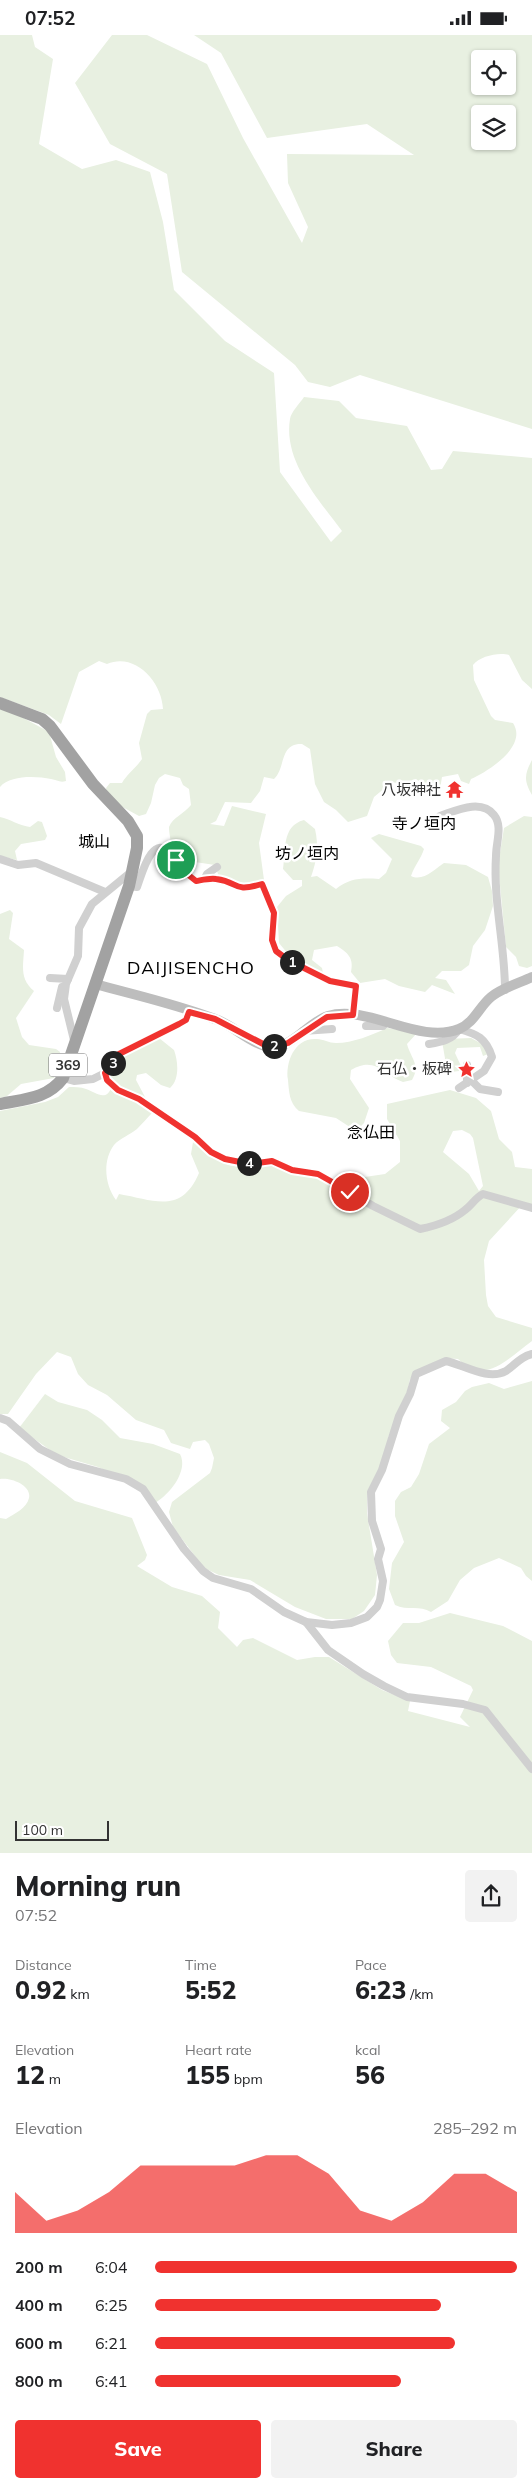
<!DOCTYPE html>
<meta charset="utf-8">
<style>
body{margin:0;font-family:Mulish,"Noto Sans JP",sans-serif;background:#f2f2f2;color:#202124;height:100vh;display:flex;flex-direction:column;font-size:19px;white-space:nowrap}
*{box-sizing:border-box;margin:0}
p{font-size:16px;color:#757577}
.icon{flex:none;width:28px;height:28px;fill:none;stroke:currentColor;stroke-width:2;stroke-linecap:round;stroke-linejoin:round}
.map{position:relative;height:1818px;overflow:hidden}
.side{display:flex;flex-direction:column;background:#fff;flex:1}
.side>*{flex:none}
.tools{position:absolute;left:471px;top:15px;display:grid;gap:10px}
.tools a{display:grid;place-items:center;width:45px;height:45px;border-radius:5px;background:#fff;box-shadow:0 1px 4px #0004;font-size:25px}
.scale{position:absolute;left:15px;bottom:12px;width:94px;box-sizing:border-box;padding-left:5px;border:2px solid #333;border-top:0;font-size:14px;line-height:18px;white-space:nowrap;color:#333;-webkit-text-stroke:4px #fff;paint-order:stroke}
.pin{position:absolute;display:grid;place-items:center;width:42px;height:42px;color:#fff;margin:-21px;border:2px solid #fff;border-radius:50%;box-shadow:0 1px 5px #0007}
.km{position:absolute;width:25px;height:25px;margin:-12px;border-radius:50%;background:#222;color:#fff;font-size:14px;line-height:25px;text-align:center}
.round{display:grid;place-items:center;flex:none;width:52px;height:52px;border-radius:5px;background:#f2f2f2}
.overview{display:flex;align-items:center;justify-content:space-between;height:85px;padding:0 15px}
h1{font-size:28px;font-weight:800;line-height:38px}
.stats{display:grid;grid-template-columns:repeat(3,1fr);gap:8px;height:85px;padding:5px 15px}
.stats div{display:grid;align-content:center}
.stats b{font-size:25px;font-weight:800}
.stats small{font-size:14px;font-weight:400}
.stats p{font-size:14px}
.chart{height:140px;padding:10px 15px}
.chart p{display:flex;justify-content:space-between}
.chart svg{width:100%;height:90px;margin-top:5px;fill:#f0322f;opacity:.7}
.primary-button{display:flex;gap:10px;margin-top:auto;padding:10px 15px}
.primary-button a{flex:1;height:58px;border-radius:5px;background:#f0322f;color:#fff;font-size:20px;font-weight:800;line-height:58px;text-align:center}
.primary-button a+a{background:#f2f2f2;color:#202124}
ul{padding:0 15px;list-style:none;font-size:16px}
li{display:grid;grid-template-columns:80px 60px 1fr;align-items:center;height:38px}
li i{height:12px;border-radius:6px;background:#f0322f}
.status{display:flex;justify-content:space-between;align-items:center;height:35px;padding:0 25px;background:#fff;direction:ltr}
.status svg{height:14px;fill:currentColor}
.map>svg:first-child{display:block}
.green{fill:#e8f0e1;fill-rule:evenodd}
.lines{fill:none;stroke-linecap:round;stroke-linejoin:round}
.minor{stroke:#d0d0d0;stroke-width:8}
.secondary{stroke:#bdbdbd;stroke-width:10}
.trunk{stroke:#a2a2a2;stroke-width:12}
.route-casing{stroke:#fff;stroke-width:10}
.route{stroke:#f0322f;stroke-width:6}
.labels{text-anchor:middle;stroke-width:5;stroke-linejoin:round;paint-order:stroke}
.shield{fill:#fff;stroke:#707070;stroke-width:1}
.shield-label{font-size:14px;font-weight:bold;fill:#333}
.poi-label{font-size:15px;fill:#333;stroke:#fff;text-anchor:end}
.neighbourhood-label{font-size:16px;fill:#000;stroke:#fff}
.quarter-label{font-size:18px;letter-spacing:1px;fill:#000;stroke:#fff}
</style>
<div class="status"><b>07:52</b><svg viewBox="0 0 49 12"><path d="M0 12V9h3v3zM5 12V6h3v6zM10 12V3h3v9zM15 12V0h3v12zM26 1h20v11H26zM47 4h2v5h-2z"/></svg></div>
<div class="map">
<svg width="532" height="1818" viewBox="0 0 532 1818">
<rect width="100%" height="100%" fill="#fff"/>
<g class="green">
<path d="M 0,0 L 32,0 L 35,12 L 53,24 L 39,109 L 82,134 L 116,125 L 150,137 L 163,187 L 174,255 L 225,306 L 274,338 L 280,437 L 331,507 L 342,496 C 319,465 283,426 290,384 C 291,377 300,368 304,362 L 339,366 L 356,383 L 407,391 L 431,435 L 442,434 L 453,416 L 532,423 L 532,654 L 522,645 L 509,620 C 499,617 480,621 473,630 L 474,645 L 491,681 L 495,685 L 513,688 C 528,711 489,736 471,744 L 469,749 L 461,746 L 458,739 L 442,742 L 440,754 C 430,756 423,749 416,744 L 402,749 L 392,747 L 374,762 L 367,781 L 348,787 L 336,775 L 324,767 L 315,749 L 310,714 L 302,709 C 279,708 286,733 274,744 L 264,742 L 260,756 L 251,768 L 225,767 L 216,786 L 210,789 L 224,791 L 232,771 L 266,779 L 259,808 L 264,845 L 244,850 L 219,842 L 215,830 L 195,827 L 188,833 C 176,828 169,805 169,792 C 173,782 184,779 191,770 L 189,754 L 183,750 L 180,743 L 165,739 L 159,743 L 155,750 L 151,768 L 146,779 L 139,781 L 115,768 L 108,761 L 106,753 L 110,748 L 122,748 C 127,739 136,733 142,724 L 139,708 L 147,679 L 151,675 L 163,674 C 162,647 135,617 107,629 L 99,626 L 79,637 L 61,689 L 49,680 L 0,662 Z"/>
<path d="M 112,0 L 147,0 L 207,29 L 243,103 L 302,208 L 308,192 L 288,148 L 287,119 L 414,120 L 367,89 L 267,103 L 221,18 L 194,0 L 532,0 L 532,394 L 360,340 L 330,352 L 308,347 L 295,330 L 182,237 L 167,139 L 110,109 L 75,48 ZM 480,24 L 508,24 L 508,51 L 480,51 ZM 480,79 L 508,79 L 508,106 L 480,106 Z"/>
<path d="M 0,674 L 18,680 L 49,697 L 56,722 L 65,737 L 66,746 C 60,748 57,745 51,744 C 36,741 10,740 0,752 Z"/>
<path d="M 532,725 L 532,760 C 524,746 524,740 532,725 Z"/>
<polygon points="524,781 532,782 532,931 527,933 519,931 516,922 506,912 498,830 504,793"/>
<path d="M 0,782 C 10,784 20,791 30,792 L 38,786 L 42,787 L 47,801 L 45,805 L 21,809 L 15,816 L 17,825 L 0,821 Z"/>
<path d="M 304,785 L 315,794 C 319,812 317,825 311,842 L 317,841 L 336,854 C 350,843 361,843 379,844 L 386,838 L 392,824 L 371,803 L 379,799 L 421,811 L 424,814 C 421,824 414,831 411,841 C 423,847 435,834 444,828 L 466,830 L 488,842 L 492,856 L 493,871 L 485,895 L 473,911 L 469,930 L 461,936 L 442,936 L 435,943 L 446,945 L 455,959 L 432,950 L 425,957 L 399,951 L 385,944 L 360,948 L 351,937 C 354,923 348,918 337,911 L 314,915 L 312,925 L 322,933 L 323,938 L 288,919 L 279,908 L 277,872 L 286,861 L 302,851 L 302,845 L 293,845 L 283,834 C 286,817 281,791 304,785 Z"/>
<path d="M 10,875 L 13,878 L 9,904 L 24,915 C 23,933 20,944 34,956 L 16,983 L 22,1002 L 29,1010 L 56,1014 L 60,1017 C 61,1025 60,1036 54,1043 L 21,1049 L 7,1061 L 0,1063 L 0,879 Z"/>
<path d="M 387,993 L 417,998 L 407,1009 C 411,1024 421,1030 412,1045 L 403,1047 C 381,1039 376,1021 351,1035 L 350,1044 L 369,1073 L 364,1088 L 356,1096 L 336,1083 L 299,1076 C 289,1068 289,1056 288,1045 C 285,1027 295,1002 317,1004 C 323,1004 329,1008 336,1008 C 353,1008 372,1000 387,993 Z"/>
<path d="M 159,1003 L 174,1015 C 178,1026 180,1044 170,1053 L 161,1050 L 146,1038 L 137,1040 L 136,1045 L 153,1077 C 147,1083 142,1089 137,1094 C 130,1100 120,1103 114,1110 C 102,1126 105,1150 116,1165 L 119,1159 C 154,1165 181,1180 199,1138 L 191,1119 L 193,1107 L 228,1130 L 251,1134 L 272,1131 L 321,1144 L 343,1157 L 350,1153 L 358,1143 L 385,1139 L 400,1127 L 400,1106 L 387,1084 L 387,1069 L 450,1055 L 476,1063 L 491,1076 L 499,1104 L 512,1117 L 515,1132 L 532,1134 L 532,1169 L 523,1169 L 489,1206 L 484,1225 L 486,1260 L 488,1271 L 496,1282 L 532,1293 L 532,1306 C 509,1322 486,1352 458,1324 L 444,1323 L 410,1344 L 404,1371 L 389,1400 L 381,1432 L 367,1457 L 367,1478 L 377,1540 L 375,1560 L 364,1576 L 352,1584 L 326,1584 L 295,1572 L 250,1545 L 219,1540 L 204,1533 L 173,1492 L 169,1477 L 172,1467 L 210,1438 L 212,1433 L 214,1423 L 209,1409 L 205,1405 L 193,1407 L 190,1414 L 171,1408 L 164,1395 L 136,1385 L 107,1360 L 88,1350 L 78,1339 L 71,1322 L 57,1317 L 36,1339 L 8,1379 L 0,1379 L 0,1076 L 45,1067 L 58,1062 L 69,1052 C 74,1052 81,1052 86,1054 C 95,1057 106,1067 111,1053 C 102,1025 140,1012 159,1003 ZM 462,1095 L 470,1099 L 473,1103 L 483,1151 L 479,1156 L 469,1139 L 443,1117 L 453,1096 Z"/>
<polygon points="471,1003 484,1010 488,1019 483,1021 480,1012 457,1013 455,1018 461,1031 459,1036 451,1037 447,1035 442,1006 446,1004"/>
<path d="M 532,1346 L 532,1546 L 526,1541 L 521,1533 L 499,1523 L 474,1533 L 460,1545 L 448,1566 L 431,1577 C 420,1570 407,1576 395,1570 L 389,1554 L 392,1528 L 404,1507 L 395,1481 L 395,1466 L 401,1457 L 411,1452 L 419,1439 L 429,1409 L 450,1393 L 441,1386 L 442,1375 L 456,1367 L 465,1356 L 472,1352 L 489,1348 L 504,1354 Z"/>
<path d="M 45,1359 L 58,1367 L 87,1375 L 102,1385 L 120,1403 L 153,1409 L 180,1419 C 189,1436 169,1460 155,1468 L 144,1452 L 98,1432 L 57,1420 L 19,1393 Z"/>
<path d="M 0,1417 L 27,1428 L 75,1466 L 132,1483 L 147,1520 L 145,1525 L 137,1531 L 172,1552 L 202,1561 L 220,1577 L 218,1593 L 237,1612 L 243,1605 L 253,1603 L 297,1625 L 315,1622 L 329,1622 L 382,1655 L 410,1666 L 408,1676 L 470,1692 L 460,1682 L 473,1655 L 471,1651 L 431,1632 L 397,1628 L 391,1620 L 388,1606 L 403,1588 L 419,1588 L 450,1578 L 503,1591 L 532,1606 L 532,1818 L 0,1818 L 0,1483 L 6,1484 C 14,1479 27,1473 29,1463 C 32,1450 10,1442 0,1444 Z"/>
</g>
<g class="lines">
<g class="minor">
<path d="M 440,781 C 455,776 481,763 494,780 C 503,791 496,807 496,821 C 493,866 505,910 505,955"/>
<polyline points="0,824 18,830 36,828 105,857"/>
<polyline points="204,845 207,839 217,832"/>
<path d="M 129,851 L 137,852 C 142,839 152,797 172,819 C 181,829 183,839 196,845 C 202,845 210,843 216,844 C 240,847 232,858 262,849 L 274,878 L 272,905 L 276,916 L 288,925 L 330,946 L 356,951 L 353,980"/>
<polyline points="50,943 68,944"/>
<polyline points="57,973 62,952"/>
<polyline points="366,991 383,991 386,987"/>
<polyline points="303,996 332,994"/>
<polyline points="74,1005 64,964 66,949 78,921 79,893 92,869 131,837"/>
<path d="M 429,1009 C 442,1007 452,1005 459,994 C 477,999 486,1003 492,1022 L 484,1036 L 459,1053"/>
<polyline points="467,1030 467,1048"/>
<path d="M 105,1038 L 107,1045 L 118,1055 L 139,1064 L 195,1102 L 211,1117 L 225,1124 L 250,1129 L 273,1127 L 292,1135 L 318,1139 L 373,1171 L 420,1194 C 435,1191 453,1185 465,1175 C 472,1170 475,1163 483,1159 L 532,1173"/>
<polyline points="63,1043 74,1046 93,1044 105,1038 119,1019 179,989 186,985 189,977"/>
<polyline points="471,1045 480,1054 498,1057"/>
<path d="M 0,1383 L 8,1386 L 40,1414 L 70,1429 L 126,1444 L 143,1454 L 184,1514 L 203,1536 L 213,1543 L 251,1554 L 284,1577 L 306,1587 L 332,1590 L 351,1588 L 367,1582 L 377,1572 L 380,1565 L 383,1546 L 378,1524 L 381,1514 L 372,1486 L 371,1457 L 382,1435 L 399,1381 L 410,1359 L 416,1339 L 446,1326 C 464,1330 488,1346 506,1336 C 516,1329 520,1322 532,1319"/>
<polyline points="306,1587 328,1615 363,1639 384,1651 407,1662 463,1669 485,1675 532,1734"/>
</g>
<path class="secondary" d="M 95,949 C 135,960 176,969 215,984 C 233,990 247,1006 265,1011 C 290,1018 306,988 328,981 C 368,969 419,1010 459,994 C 474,988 479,972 491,962 C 502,953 519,948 532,942"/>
<path class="trunk" d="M 0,668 L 42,684 L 50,691 L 93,749 L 128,786 L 137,801 L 137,813 L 129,851 L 63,1043 C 47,1064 25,1064 0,1069"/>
</g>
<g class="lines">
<defs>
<path id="route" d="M 176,825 L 181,834 L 196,846 C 202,845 210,843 216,844 C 240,847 232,858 262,849 L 274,878 L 272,905 L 276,916 L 288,925 L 330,946 L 356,951 L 353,980 L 327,982 L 288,1008 L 278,1011 L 267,1011 L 215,984 L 189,977 L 186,985 L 179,989 L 119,1019 L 105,1038 L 107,1045 L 118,1055 L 139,1064 L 195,1102 L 211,1117 L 225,1124 L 250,1129 L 272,1126 L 292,1135 L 318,1139 L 350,1157"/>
</defs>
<use href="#route" class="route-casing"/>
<use href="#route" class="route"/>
</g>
<defs>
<symbol id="temple-bare" viewBox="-9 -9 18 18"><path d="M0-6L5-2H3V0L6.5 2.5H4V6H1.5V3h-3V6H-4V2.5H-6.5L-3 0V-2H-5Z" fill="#f0322f" stroke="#fff" stroke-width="2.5" paint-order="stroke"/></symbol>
<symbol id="sight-bare" viewBox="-9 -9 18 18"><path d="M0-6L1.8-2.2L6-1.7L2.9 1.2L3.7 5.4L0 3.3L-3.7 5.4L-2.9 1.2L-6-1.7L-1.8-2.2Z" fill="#f0322f" stroke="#fff" stroke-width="2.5" paint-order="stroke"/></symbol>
</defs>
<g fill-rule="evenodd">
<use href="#temple-bare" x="442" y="742" width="25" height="25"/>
<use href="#sight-bare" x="454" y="1022" width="25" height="25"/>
</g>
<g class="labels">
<rect class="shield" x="49" y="1018.5" width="38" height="23" rx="4"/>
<g class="shield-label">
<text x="68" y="1035">369</text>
</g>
<g class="poi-label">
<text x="441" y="760">八坂神社</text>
<text x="452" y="1039">石仏・板碑</text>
</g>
<g class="neighbourhood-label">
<text x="424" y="794">寺ノ垣内</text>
<text x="94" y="812">城山</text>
<text x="307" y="824">坊ノ垣内</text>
<text x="371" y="1103">念仏田</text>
</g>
<g class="quarter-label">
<text x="191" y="939">DAIJISENCHO</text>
</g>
</g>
</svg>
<div class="tools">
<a><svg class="icon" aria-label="locate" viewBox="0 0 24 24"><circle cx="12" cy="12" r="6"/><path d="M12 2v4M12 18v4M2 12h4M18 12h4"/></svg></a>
<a><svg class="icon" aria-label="layers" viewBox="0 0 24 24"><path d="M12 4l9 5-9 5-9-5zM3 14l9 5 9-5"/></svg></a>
</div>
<div class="scale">100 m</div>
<div class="pin" style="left:176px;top:825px;background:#1e9e55"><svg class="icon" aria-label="arrive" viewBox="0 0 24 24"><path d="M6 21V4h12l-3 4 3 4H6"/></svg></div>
<div class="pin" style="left:350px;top:1157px;background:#d93025"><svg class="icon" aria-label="check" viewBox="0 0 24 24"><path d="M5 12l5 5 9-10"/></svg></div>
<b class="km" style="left:292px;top:927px">1</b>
<b class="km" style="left:274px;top:1011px">2</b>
<b class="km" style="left:113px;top:1028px">3</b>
<b class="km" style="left:249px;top:1128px">4</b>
</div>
<section class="side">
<div class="overview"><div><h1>Morning run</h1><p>07:52</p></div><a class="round"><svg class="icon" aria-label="share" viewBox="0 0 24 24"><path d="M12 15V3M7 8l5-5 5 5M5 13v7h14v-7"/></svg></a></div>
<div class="stats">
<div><p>Distance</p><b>0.92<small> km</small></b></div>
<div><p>Time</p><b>5:52</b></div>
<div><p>Pace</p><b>6:23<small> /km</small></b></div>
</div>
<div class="stats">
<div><p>Elevation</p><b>12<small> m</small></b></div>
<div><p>Heart rate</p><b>155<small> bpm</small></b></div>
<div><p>kcal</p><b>56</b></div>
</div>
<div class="chart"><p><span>Elevation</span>285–292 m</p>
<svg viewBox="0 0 160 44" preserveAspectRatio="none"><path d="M0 44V24L10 38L20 33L30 24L40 11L50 11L60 11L70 11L80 6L90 6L100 15L110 33L120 38L130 29L140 15L150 15L160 24V44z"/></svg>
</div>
<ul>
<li><b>200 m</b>6:04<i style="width:100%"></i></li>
<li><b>400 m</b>6:25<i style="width:79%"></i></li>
<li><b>600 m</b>6:21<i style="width:83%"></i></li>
<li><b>800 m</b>6:41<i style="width:68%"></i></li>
</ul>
<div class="primary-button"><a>Save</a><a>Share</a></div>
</section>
